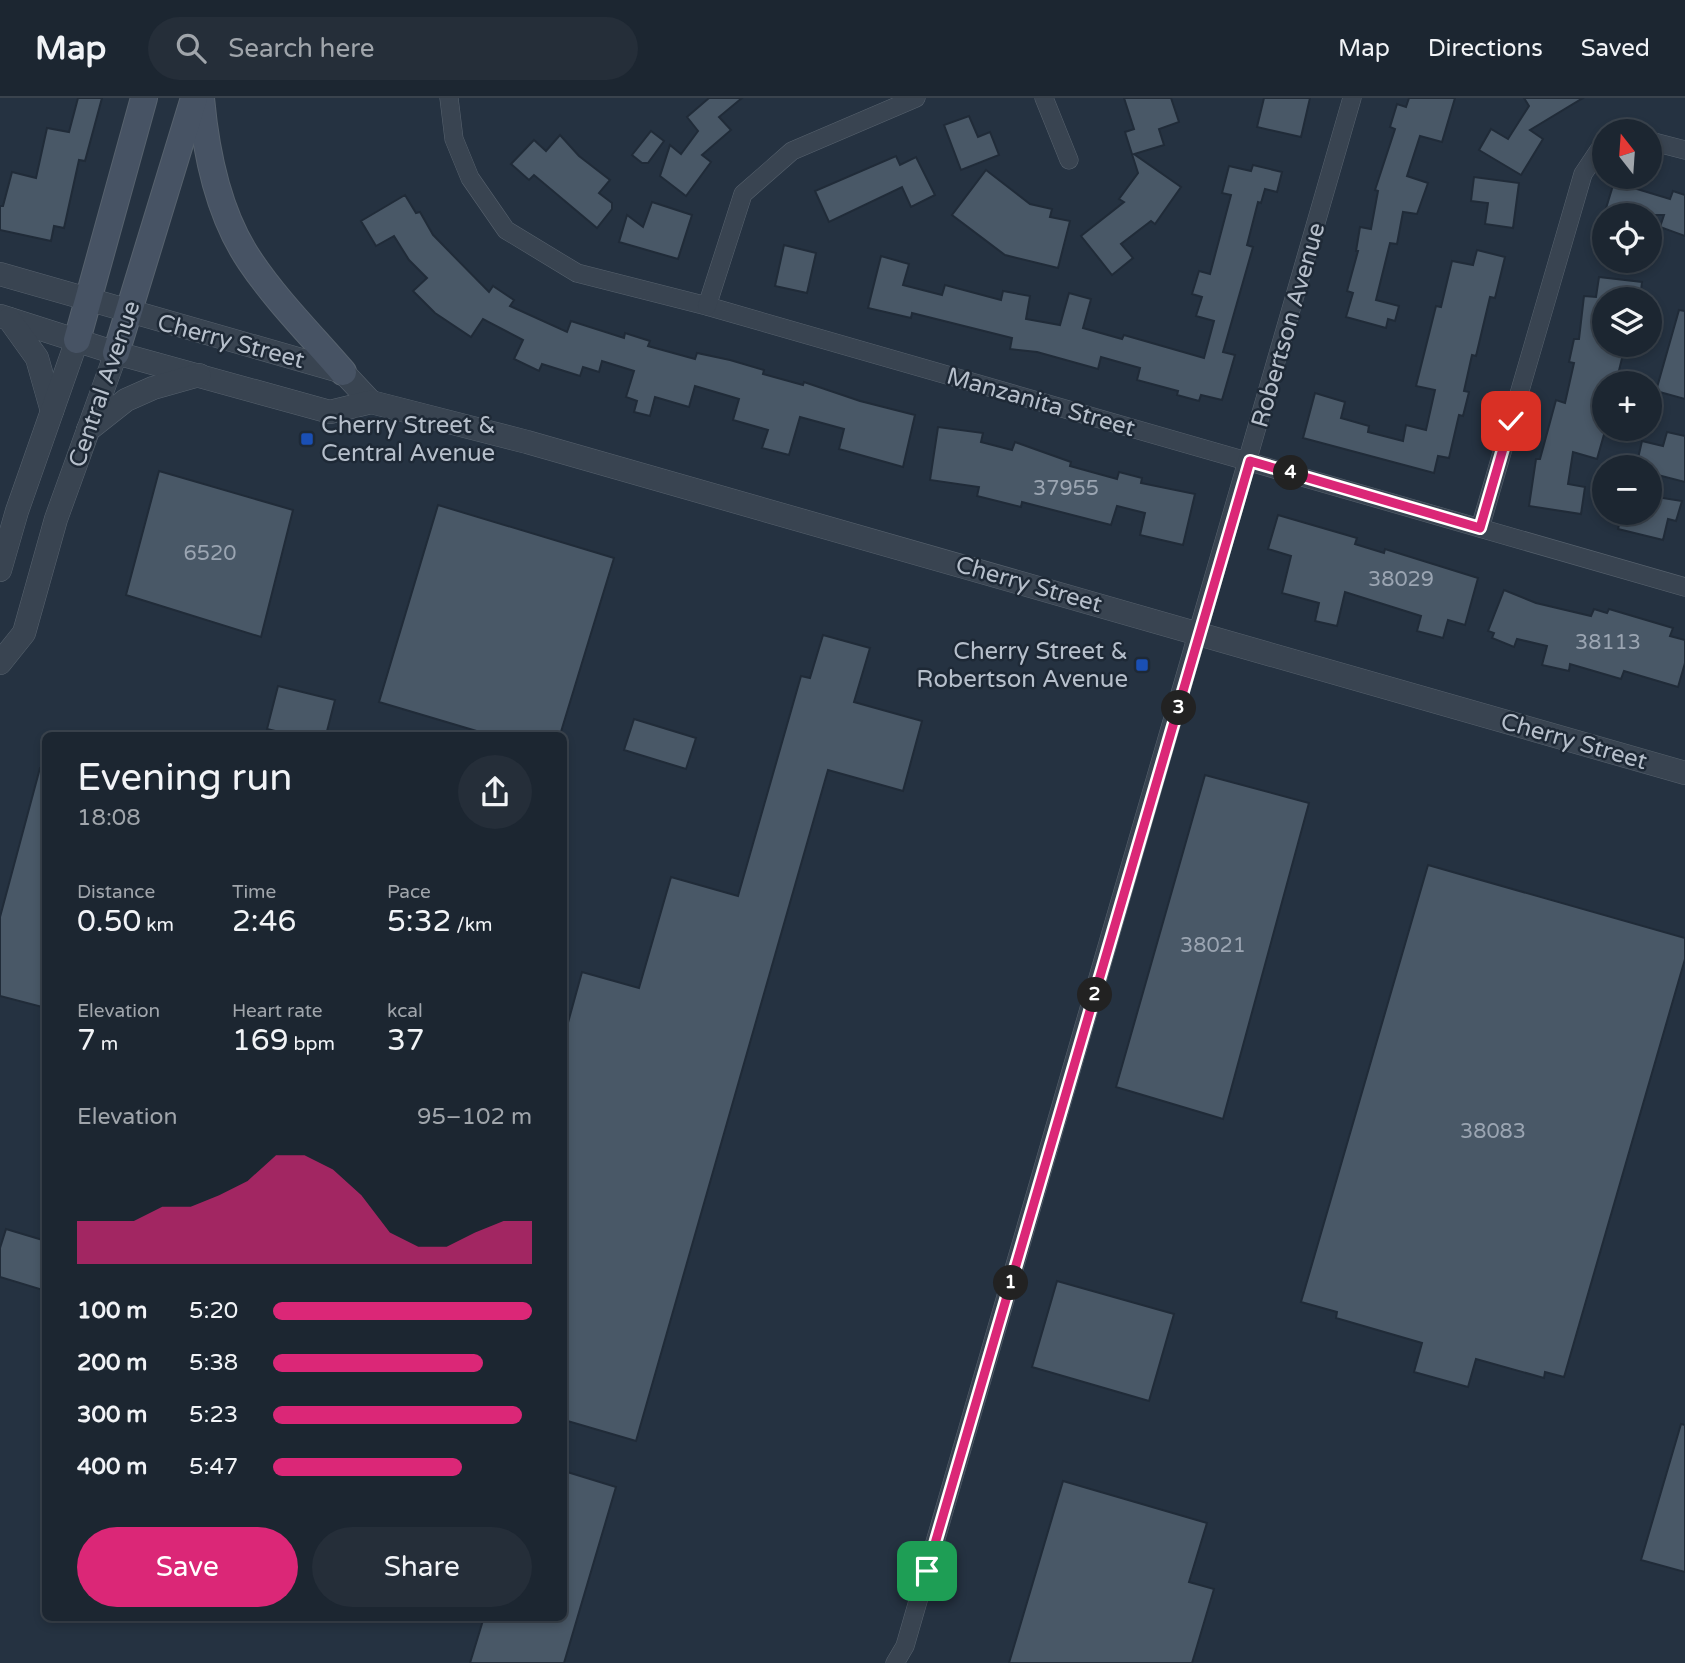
<!DOCTYPE html>
<meta charset="utf-8">
<style>
body{margin:0;font-family:"Varela Round",sans-serif;background:#252e39;color:#f1f3f6;height:100vh;display:flex;flex-direction:column;font-size:26px;white-space:nowrap}
*{box-sizing:border-box;margin:0}
p{font-size:23px;color:#a0a5ab}
.icon{flex:none;width:38px;height:38px;fill:none;stroke:currentColor;stroke-width:2;stroke-linecap:round;stroke-linejoin:round}
.map{position:relative;flex:1;overflow:hidden}
.details{position:absolute;left:42px;top:634px;width:525px;height:889px;display:flex;flex-direction:column;background:#1c2631;border-radius:10px;box-shadow:0 4px 10px #0003,0 0 0 2px #3a434d}
.details>*{flex:none}
.needle{width:46px;rotate:343deg}
.buttons{position:absolute;left:1592px;top:21px;display:grid;gap:14px}
.buttons a{display:grid;place-items:center;width:70px;height:70px;border-radius:50%;background:#1c2631;box-shadow:0 4px 10px #0003,0 0 0 2px #3a434d;font-size:35px}
.pin{position:absolute;display:grid;place-items:center;width:60px;height:60px;color:#fff;margin:-30px;border-radius:14px;box-shadow:0 4px 10px #0006}
.km{position:absolute;width:35px;height:35px;margin:-18px;border-radius:50%;background:#222;color:#fff;font-size:19px;line-height:35px;text-align:center}
.round{display:grid;place-items:center;flex:none;width:74px;height:74px;border-radius:37px;background:#252e39}
.overview{display:flex;align-items:center;justify-content:space-between;height:119px;padding:0 35px}
h1{font-size:38px;font-weight:600;line-height:52px}
.metrics{display:grid;grid-template-columns:repeat(3,1fr);gap:10px;height:119px;padding:7px 35px}
.metrics div{display:grid;align-content:center}
.metrics b{font-size:30px;font-weight:600}
.metrics small{font-size:19px;font-weight:400}
.metrics p{font-size:19px}
.chart{height:196px;padding:14px 35px}
.chart p{display:flex;justify-content:space-between}
.chart svg{width:100%;height:126px;margin-top:7px;fill:#db2777;opacity:.7}
.cta{display:flex;gap:14px;margin-top:auto;padding:14px 35px}
.cta a{flex:1;height:80px;border-radius:42px;background:#db2777;color:#fff;font-size:28px;font-weight:600;line-height:80px;text-align:center}
.cta a+a{background:#252e39;color:#f1f3f6}
ul{padding:0 35px;list-style:none;font-size:23px}
li{display:grid;grid-template-columns:112px 84px 1fr;align-items:center;height:52px}
li i{height:18px;border-radius:9px;background:#db2777}
header{display:flex;align-items:center;gap:42px;box-sizing:border-box;height:98px;padding:0 35px;background:#1c2631;border-bottom:2px solid #3a434d}
header strong{font-size:33px}
nav{display:flex;gap:38px;margin-inline-start:auto;font-size:24px}
.search{width:490px;height:63px;background:#252e39;display:flex;align-items:center;gap:18px;box-sizing:border-box;padding:0 24px;border-radius:38px;color:#a0a5ab;font-size:26px}
.map>svg:first-child{display:block}
.building{fill:#495867;stroke:#202b38;stroke-width:2}
.lines{fill:none;stroke-linecap:round;stroke-linejoin:round}
.minor-casing{stroke:#57626e;stroke-width:19}
.tertiary-casing{stroke:#57626e;stroke-width:24}
.secondary-casing{stroke:#57626e;stroke-width:28}
.minor{stroke:#394451;stroke-width:18}
.tertiary{stroke:#394451;stroke-width:23}
.secondary{stroke:#475364;stroke-width:26}
.route-casing{stroke:#fff;stroke-width:14}
.route{stroke:#db2777;stroke-width:9}
.transit-dot{fill:#1a4fb4;stroke:#1e2936;stroke-width:2.5}
.labels{text-anchor:middle;stroke-width:5;stroke-linejoin:round;paint-order:stroke}
.number-label{font-size:21px;fill:#9ba5b2}
.street-label{font-size:24px;fill:#b6bfcb;stroke:#1e2936}
.poi-label{font-size:24px;fill:#b6bfcb;stroke:#1e2936;text-anchor:start}
</style>
<header>
<strong>Map</strong>
<div class="search"><svg class="icon" aria-label="search" viewBox="0 0 24 24"><circle cx="10" cy="10" r="6"/><path d="M15 15l6 6"/></svg>Search here</div>
<nav><a>Map</a><a>Directions</a><a>Saved</a></nav>
</header>
<div class="map">
<svg width="1685" height="1565" viewBox="0 0 1685 1565">
<rect width="100%" height="100%" fill="#253241"/>
<g class="building">
<polygon points="78,0 102,0 85,63 79,62 64,130 54,128 51,143 0,132 0,108 3,108 12,74 36,80 47,30 69,34"/>
<polygon points="709,0 742,0 719,19 731,32 702,57 711,64 686,98 660,78 670,47 681,56 698,33 687,19"/>
<polygon points="1124,0 1171,0 1179,24 1159,31 1164,47 1134,56 1181,89 1155,126 1151,123 1121,146 1133,160 1112,177 1081,138 1124,104 1119,101 1138,75 1125,34 1134,31"/>
<polygon points="1264,0 1310,0 1301,39 1257,29"/>
<polygon points="1409,0 1455,0 1442,44 1420,38 1407,78 1428,85 1417,116 1403,114 1397,146 1390,145 1376,202 1399,208 1395,223 1388,221 1386,230 1346,219 1353,195 1347,193 1358,153 1356,153 1360,129 1371,131 1378,93 1375,92 1395,31 1390,29 1397,6 1406,9"/>
<polygon points="1524,0 1583,0 1530,32 1543,41 1521,77 1479,52 1491,31 1508,41 1529,8"/>
<polygon points="969,18 978,39 990,34 999,57 961,72 944,27"/>
<polygon points="651,33 664,43 648,65 642,65 632,57"/>
<polygon points="560,37 579,58 610,82 599,95 612,105 612,111 597,130 534,77 529,82 511,66 534,42 546,53"/>
<polygon points="896,58 900,67 916,59 935,97 911,109 902,89 829,124 815,93"/>
<polygon points="1253,67 1282,74 1277,94 1265,91 1261,105 1258,104 1247,147 1253,149 1223,254 1235,257 1222,302 1201,297 1199,303 1177,297 1178,293 1137,282 1140,270 1101,259 1098,271 1037,254 1010,251 1012,240 912,215 911,220 868,210 881,158 909,166 903,187 942,197 945,187 1001,202 1003,193 1030,198 1026,221 1060,227 1069,195 1091,201 1083,230 1122,241 1124,237 1204,260 1214,223 1196,218 1202,199 1192,196 1199,173 1210,176 1231,97 1222,95 1229,68 1251,73"/>
<polygon points="986,72 1030,106 1052,111 1050,119 1070,123 1058,170 1005,157 952,117"/>
<polygon points="1474,79 1519,85 1513,130 1485,126 1488,105 1471,103"/>
<polygon points="1614,84 1670,101 1673,93 1685,97 1685,138 1660,129 1664,117 1604,117"/>
<polygon points="405,97 416,115 420,114 433,137 489,194 493,188 514,202 510,208 567,234 571,223 624,240 625,235 650,243 648,248 695,261 697,255 730,262 764,272 763,276 803,287 804,284 860,303 915,317 903,369 839,351 844,331 800,319 789,357 762,350 768,332 733,322 739,301 695,288 689,309 655,299 650,318 634,314 637,303 626,299 634,273 602,263 599,274 583,269 580,278 542,266 539,273 514,261 523,242 483,221 471,239 435,215 413,193 427,180 409,162 394,138 376,148 361,123"/>
<polygon points="652,104 692,117 678,161 619,144 627,117 643,129"/>
<polygon points="784,147 816,155 807,195 775,188"/>
<polygon points="1477,152 1505,159 1495,200 1490,199 1476,258 1472,257 1464,293 1469,294 1463,318 1459,317 1449,360 1438,358 1434,375 1303,340 1315,295 1345,304 1341,320 1369,328 1368,334 1403,343 1406,327 1426,332 1435,292 1416,288 1436,208 1441,209 1452,163 1473,167"/>
<polygon points="1599,179 1642,184 1640,201 1605,201 1605,247 1624,252 1616,285 1605,285 1605,333 1597,361 1573,354 1568,386 1585,389 1581,416 1529,408 1536,361 1540,361 1556,302 1565,305 1574,265 1569,264 1574,241 1579,241 1584,198 1596,199"/>
<polygon points="1679,212 1685,213 1685,301 1656,293"/>
<polygon points="938,329 983,335 981,344 1012,352 1015,344 1071,364 1070,368 1117,381 1119,374 1142,380 1141,385 1195,396 1183,447 1140,437 1145,415 1117,408 1111,427 1022,404 1021,409 977,398 979,389 930,382"/>
<polygon points="1667,334 1685,338 1685,384 1650,375 1650,369 1636,369 1642,343 1663,348"/>
<polygon points="159,373 293,412 261,539 126,497"/>
<polygon points="1650,398 1682,403 1676,423 1668,421 1663,442 1618,431 1622,415 1650,415"/>
<polygon points="438,407 614,460 560,637 490,637 379,604"/>
<polygon points="1278,417 1357,440 1355,446 1384,455 1385,451 1478,480 1465,527 1448,522 1443,540 1417,533 1421,518 1345,494 1337,528 1315,523 1319,505 1282,495 1291,458 1268,451"/>
<polygon points="1504,492 1536,505 1591,518 1594,511 1607,515 1609,511 1673,530 1670,538 1685,542 1685,565 1678,589 1624,573 1621,581 1570,566 1569,573 1542,567 1547,548 1517,541 1514,549 1492,540 1494,535 1488,533"/>
<polygon points="823,537 870,550 854,604 922,623 903,693 828,672 636,1343 564,1322 564,939 582,874 639,890 671,779 738,798 801,578 810,580"/>
<polygon points="278,588 335,602 326,637 292,637 267,631"/>
<polygon points="634,621 696,640 686,671 624,652"/>
<polygon points="40,670 46,670 46,910 0,898 0,819"/>
<polygon points="1205,677 1309,705 1223,1021 1116,989"/>
<polygon points="1428,767 1685,840 1685,861 1564,1279 1545,1274 1544,1280 1476,1261 1468,1289 1414,1274 1422,1245 1336,1220 1337,1214 1301,1204"/>
<polygon points="6,1131 46,1143 46,1193 0,1179 0,1150"/>
<polygon points="1057,1183 1174,1216 1149,1303 1032,1269"/>
<polygon points="1681,1326 1685,1327 1685,1474 1641,1462"/>
<polygon points="564,1373 616,1389 564,1565 470,1565 484,1519 564,1519"/>
<polygon points="1063,1383 1207,1425 1189,1484 1214,1491 1192,1565 1009,1565"/>
</g>
<g class="lines">
<defs>
<g id="minor">
<polyline points="449,0 454,41 470,80 506,132 577,175 707,208 1685,489"/>
<polyline points="1044,0 1069,62"/>
<polyline points="1650,43 1685,52"/>
<polyline points="707,208 743,96 792,53 916,0"/>
<polyline points="1480,430 1583,76 1599,52 1605,50"/>
<polyline points="895,1565 905,1548 1352,0"/>
</g>
<g id="tertiary">
<polyline points="0,176 343,274 371,304"/>
<polyline points="0,218 116,255 330,314 371,304 527,344 1685,675"/>
<polyline points="9,221 37,260 52,313"/>
<polyline points="88,332 126,302 153,290 199,277"/>
<polyline points="0,472 17,413 77,242"/>
<polyline points="0,565 24,535 56,421 116,255"/>
</g>
<g id="secondary">
<path d="M 201,0 C 206,56 218,116 250,163 C 276,202 312,238 343,274"/>
<polyline points="77,242 144,0"/>
<polyline points="116,255 194,0"/>
</g>
</defs>
<use href="#minor" class="minor-casing"/>
<use href="#tertiary" class="tertiary-casing"/>
<use href="#secondary" class="secondary-casing"/>
<use href="#minor" class="minor"/>
<use href="#tertiary" class="tertiary"/>
<use href="#secondary" class="secondary"/>
</g>
<g class="lines">
<defs>
<polyline id="route" points="927,1473 1250,363 1480,430 1511,323"/>
</defs>
<use href="#route" class="route-casing"/>
<use href="#route" class="route"/>
</g>
<g class="transit-dot">
<rect x="300" y="334" width="14" height="14" rx="3.5"/>
<rect x="1135" y="560" width="14" height="14" rx="3.5"/>
</g>
<g class="labels">
<g class="number-label">
<text x="1066" y="397">37955</text>
<text x="210" y="462">6520</text>
<text x="1401" y="488">38029</text>
<text x="1608" y="551">38113</text>
<text x="1213" y="854">38021</text>
<text x="1493" y="1040">38083</text>
</g>
<g class="street-label">
<text transform="translate(1288 227) rotate(-74)" y="8">Robertson Avenue</text>
<text transform="translate(231 243) rotate(15)" y="8">Cherry Street</text>
<text transform="translate(104 286) rotate(-71)" y="8">Central Avenue</text>
<text transform="translate(1041 304) rotate(16)" y="8">Manzanita Street</text>
<text transform="translate(1029 486) rotate(16)" y="8">Cherry Street</text>
<text transform="translate(1574 643) rotate(16)" y="8">Cherry Street</text>
</g>
<g class="poi-label">
<text x="321" y="335">Cherry Street &amp;<tspan x="321" dy="28">Central Avenue</tspan></text>
<text x="1128" y="561" text-anchor="end">Cherry Street &amp;<tspan x="1128" dy="28">Robertson Avenue</tspan></text>
</g>
</g>
</svg>
<div class="buttons">
<a><svg class="needle" viewBox="-14 -14 28 28"><path d="M0-13l5 13h-10z" fill="#e53935"/><path d="M0 13l5-13h-10z" fill="#a0a5ab"/></svg></a>
<a><svg class="icon" aria-label="locate" viewBox="0 0 24 24"><circle cx="12" cy="12" r="6"/><path d="M12 2v4M12 18v4M2 12h4M18 12h4"/></svg></a>
<a><svg class="icon" aria-label="layers" viewBox="0 0 24 24"><path d="M12 4l9 5-9 5-9-5zM3 14l9 5 9-5"/></svg></a>
<a>+</a>
<a>−</a>
</div>
<div class="pin" style="left:927px;top:1473px;background:#1e9e55"><svg class="icon" aria-label="arrive" viewBox="0 0 24 24"><path d="M6 21V4h12l-3 4 3 4H6"/></svg></div>
<div class="pin" style="left:1511px;top:323px;background:#d93025"><svg class="icon" aria-label="check" viewBox="0 0 24 24"><path d="M5 12l5 5 9-10"/></svg></div>
<b class="km" style="left:1011px;top:1185px">1</b>
<b class="km" style="left:1095px;top:897px">2</b>
<b class="km" style="left:1179px;top:610px">3</b>
<b class="km" style="left:1291px;top:375px">4</b>
<section class="details">
<div class="overview"><div><h1>Evening run</h1><p>18:08</p></div><a class="round"><svg class="icon" aria-label="share" viewBox="0 0 24 24"><path d="M12 15V3M7 8l5-5 5 5M5 13v7h14v-7"/></svg></a></div>
<div class="metrics">
<div><p>Distance</p><b>0.50<small> km</small></b></div>
<div><p>Time</p><b>2:46</b></div>
<div><p>Pace</p><b>5:32<small> /km</small></b></div>
</div>
<div class="metrics">
<div><p>Elevation</p><b>7<small> m</small></b></div>
<div><p>Heart rate</p><b>169<small> bpm</small></b></div>
<div><p>kcal</p><b>37</b></div>
</div>
<div class="chart"><p><span>Elevation</span>95–102 m</p>
<svg viewBox="0 0 160 44" preserveAspectRatio="none"><path d="M0 44V29L10 29L20 29L30 24L40 24L50 20L60 15L70 6L80 6L90 11L100 20L110 33L120 38L130 38L140 33L150 29L160 29V44z"/></svg>
</div>
<ul>
<li><b>100 m</b>5:20<i style="width:100%"></i></li>
<li><b>200 m</b>5:38<i style="width:81%"></i></li>
<li><b>300 m</b>5:23<i style="width:96%"></i></li>
<li><b>400 m</b>5:47<i style="width:73%"></i></li>
</ul>
<div class="cta"><a>Save</a><a>Share</a></div>
</section>
</div>
